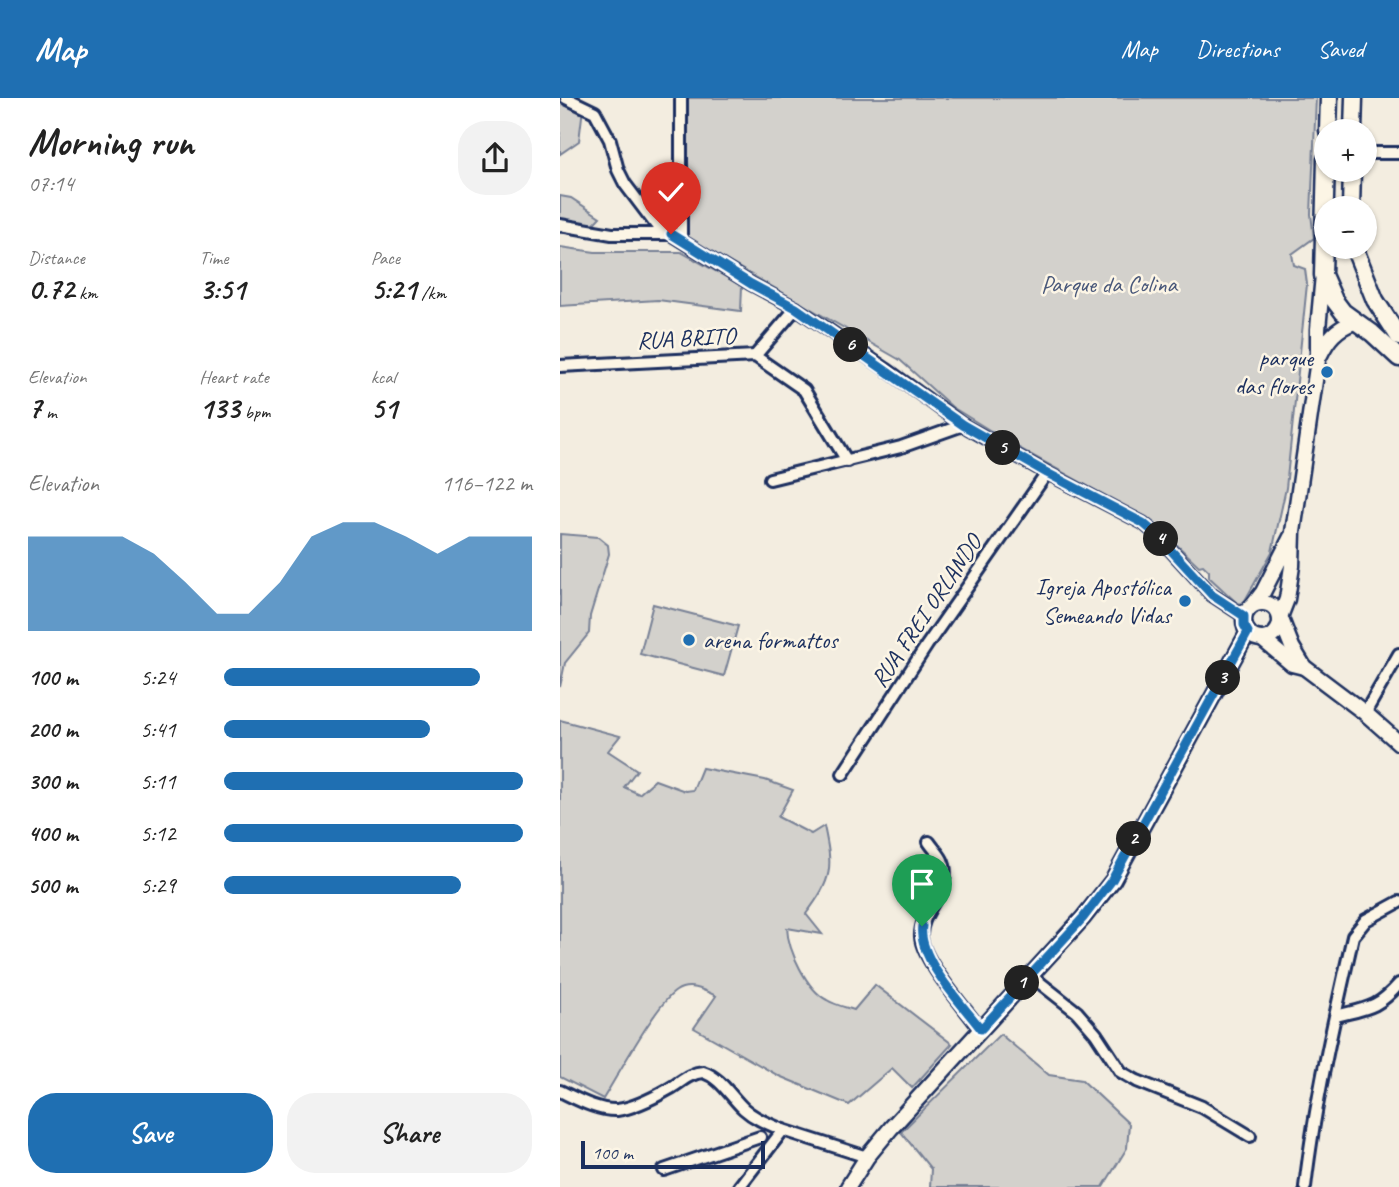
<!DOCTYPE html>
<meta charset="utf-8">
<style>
body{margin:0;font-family:Caveat,sans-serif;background:#f2f2f2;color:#222;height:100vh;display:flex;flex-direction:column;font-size:26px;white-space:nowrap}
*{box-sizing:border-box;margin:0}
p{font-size:23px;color:#767676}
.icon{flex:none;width:38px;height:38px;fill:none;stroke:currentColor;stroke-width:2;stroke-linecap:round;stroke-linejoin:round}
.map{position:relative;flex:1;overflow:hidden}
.drawer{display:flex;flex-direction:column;background:#fff;width:560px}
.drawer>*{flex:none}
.tools{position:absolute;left:754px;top:21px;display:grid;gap:14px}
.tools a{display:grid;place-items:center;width:63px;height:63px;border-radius:50%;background:#fff;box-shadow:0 2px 5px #0004;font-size:35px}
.scale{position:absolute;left:21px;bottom:18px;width:184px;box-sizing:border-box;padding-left:7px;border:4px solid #1b2f5e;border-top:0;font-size:19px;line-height:24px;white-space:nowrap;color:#1b2f5e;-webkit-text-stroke:5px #fcf5e5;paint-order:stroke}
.pin{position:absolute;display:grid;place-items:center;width:60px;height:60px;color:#fff;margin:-72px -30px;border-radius:50% 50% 50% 0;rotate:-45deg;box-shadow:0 0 7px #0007}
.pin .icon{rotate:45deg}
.km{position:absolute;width:35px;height:35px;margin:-18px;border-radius:50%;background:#222;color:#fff;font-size:19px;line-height:35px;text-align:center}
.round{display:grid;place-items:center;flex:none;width:74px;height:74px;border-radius:28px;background:#f2f2f2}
.head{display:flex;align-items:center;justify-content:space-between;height:119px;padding:0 28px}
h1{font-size:38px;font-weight:800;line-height:52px}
.figures{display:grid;grid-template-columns:repeat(3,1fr);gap:10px;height:119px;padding:7px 28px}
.figures div{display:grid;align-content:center}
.figures b{font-size:30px;font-weight:800}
.figures small{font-size:19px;font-weight:400}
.figures p{font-size:19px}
.chart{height:196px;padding:14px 28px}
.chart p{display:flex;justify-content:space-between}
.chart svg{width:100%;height:126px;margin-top:7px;fill:#1f6fb2;opacity:.7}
.primary-button{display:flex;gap:14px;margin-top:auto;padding:14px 28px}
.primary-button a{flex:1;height:80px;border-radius:28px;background:#1f6fb2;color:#fff;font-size:28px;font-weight:800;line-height:80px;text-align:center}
.primary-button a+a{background:#f2f2f2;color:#222}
ul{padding:0 28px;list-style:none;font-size:23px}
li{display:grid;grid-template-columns:112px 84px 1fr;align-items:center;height:52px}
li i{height:18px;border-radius:9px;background:#1f6fb2}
header{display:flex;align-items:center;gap:42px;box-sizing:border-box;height:98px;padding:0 35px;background:#1f6fb2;color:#fff}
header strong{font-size:33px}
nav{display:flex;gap:38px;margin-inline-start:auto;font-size:24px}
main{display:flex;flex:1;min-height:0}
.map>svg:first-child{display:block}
.green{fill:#d3d1cc;stroke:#778095;stroke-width:2}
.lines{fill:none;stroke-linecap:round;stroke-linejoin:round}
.minor-casing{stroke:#1b2f5e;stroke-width:16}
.tertiary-casing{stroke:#1b2f5e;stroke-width:19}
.secondary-casing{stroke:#1b2f5e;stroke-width:21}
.minor{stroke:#fcf5e5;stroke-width:10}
.tertiary{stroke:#fcf5e5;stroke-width:14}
.secondary{stroke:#fcf5e5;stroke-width:16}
.route-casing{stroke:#fff;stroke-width:14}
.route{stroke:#1f6fb2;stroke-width:9}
.poi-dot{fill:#1f6fb2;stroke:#fcf5e5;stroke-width:2.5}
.labels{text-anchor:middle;stroke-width:5;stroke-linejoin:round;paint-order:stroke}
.park-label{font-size:24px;fill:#49587a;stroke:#fcf5e5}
.street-label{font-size:24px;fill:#1b2f5e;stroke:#fcf5e5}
.poi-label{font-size:24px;fill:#1b2f5e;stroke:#fcf5e5;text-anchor:end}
</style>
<header>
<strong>Map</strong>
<nav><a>Map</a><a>Directions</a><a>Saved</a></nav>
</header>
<main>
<section class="drawer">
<div class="head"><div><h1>Morning run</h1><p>07:14</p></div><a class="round"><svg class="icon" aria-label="share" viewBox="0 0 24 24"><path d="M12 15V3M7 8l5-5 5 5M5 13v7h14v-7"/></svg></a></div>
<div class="figures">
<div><p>Distance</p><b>0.72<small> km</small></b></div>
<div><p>Time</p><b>3:51</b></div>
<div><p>Pace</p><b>5:21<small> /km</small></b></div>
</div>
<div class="figures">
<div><p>Elevation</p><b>7<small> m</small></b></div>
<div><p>Heart rate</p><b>133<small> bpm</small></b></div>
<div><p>kcal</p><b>51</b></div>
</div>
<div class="chart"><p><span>Elevation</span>116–122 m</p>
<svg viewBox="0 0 160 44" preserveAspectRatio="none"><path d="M0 44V11L10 11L20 11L30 11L40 17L50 27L60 38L70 38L80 27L90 11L100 6L110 6L120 11L130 17L140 11L150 11L160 11V44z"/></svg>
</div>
<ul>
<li><b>100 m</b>5:24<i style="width:83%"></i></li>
<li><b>200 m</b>5:41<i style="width:67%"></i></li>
<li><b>300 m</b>5:11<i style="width:97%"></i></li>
<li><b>400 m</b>5:12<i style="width:97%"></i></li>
<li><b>500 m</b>5:29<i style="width:77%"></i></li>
</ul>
<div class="primary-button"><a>Save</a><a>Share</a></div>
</section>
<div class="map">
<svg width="839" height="1089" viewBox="0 0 839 1089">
<rect width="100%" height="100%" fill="#f3ede0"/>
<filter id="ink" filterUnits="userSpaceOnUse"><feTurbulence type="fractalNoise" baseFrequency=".0143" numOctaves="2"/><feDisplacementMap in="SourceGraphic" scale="14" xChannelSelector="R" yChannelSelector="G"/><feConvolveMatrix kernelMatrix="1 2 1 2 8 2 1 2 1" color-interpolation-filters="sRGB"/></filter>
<g filter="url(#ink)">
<g class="green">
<polygon points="0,0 12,0 23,10 19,43 0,56"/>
<polygon points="116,0 756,0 751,116 754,140 732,156 734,167 745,171 747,186 726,390 712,454 683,506 677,505 649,479 649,473 643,467 639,468 594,425 452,346 392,309 340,262 122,137"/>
<polygon points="0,98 11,100 40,119 25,135 0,135"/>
<polygon points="0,149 35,154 121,154 182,188 181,213 98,202 0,208"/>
<polygon points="0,436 38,439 48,447 49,456 30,518 29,535 5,565 0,589"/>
<polygon points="93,506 178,528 164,578 80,556"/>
<path d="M 0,622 L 60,638 L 48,653 L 77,672 L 64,689 L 79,696 L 95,682 L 125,693 L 133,692 L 142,670 L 205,682 L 233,692 L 218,719 L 251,736 L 264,728 C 273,770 273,780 246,816 L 262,836 L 227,830 C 228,852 247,892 267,902 C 275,907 285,909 294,912 L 315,887 L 392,946 L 352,990 L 332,970 L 289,1007 L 219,978 L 134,930 L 156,898 C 144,892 129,884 116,893 C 96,906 58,977 43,1001 L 0,979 Z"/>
<polygon points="440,936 489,977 522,982 569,1026 567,1050 543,1089 370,1089 371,1071 341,1034"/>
</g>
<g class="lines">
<defs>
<g id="minor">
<polyline points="6,0 35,14 50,42 58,72 65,86 96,127 191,186 236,210 326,271 403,327 487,375 583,425 596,436 652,497 684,518"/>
<polyline points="121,0 121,142"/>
<polyline points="805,55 839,55"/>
<polyline points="0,127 52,136 111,136"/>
<polyline points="195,258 236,210"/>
<polyline points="0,268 195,258 244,292 287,363"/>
<polyline points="210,381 341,349 403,327"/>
<polyline points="805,615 839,556"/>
<polyline points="283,676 367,547 487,375"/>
<path d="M 369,744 C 373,750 379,756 382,762 C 395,788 359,813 361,839 C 362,862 406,911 420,931"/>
<polyline points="470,877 517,914 536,936 561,974 577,983 642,1009 690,1038"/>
<path d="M 776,918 C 807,910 817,911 839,886"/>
<path d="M 0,993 C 17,1001 38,1013 57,1012 C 74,1010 95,999 109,991 C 120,985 129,975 143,974 C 161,980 170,998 184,1011 C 195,1021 209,1026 223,1032"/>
<polyline points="104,1072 200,1039"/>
<polyline points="179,1089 223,1032 307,1059"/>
<path d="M 745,1089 C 755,1004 774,921 793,838 L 806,822 L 839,804"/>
</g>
<g id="tertiary">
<path d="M 760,257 C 768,240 776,231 794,224"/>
<circle cx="702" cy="523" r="18"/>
<polyline points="693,507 703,494 731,439"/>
<polyline points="720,519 727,501 732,468 733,434 758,262 758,231 763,177"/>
<polyline points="721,521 732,549 744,569 805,615 839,645"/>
<polyline points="702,541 732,566 744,569"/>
<polyline points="288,1089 307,1059 331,1030 523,820 553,782 688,534"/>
</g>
<g id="secondary">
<polyline points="768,33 769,0"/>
<polyline points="793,33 794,0"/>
<polyline points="766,61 763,177 774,202 783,214 812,235 839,260"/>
<polyline points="791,110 792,72"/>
<polyline points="794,149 815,202 839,239"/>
</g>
</defs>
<use href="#minor" class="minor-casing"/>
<use href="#tertiary" class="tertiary-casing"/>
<use href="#secondary" class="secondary-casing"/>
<use href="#minor" class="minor"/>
<use href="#tertiary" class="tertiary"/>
<use href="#secondary" class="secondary"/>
</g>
</g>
<g class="lines" filter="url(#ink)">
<defs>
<path id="route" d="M 111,136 L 191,186 L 236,210 L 403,327 L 487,375 L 583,425 L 596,436 L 652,497 L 684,518 L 684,527 L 688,534 L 552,782 L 523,820 L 421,931 C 402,906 357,860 362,828"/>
</defs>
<use href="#route" class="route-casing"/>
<use href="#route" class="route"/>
</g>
<g class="poi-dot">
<circle cx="767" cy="274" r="7"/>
<circle cx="625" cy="503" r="7"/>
<circle cx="129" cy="542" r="7"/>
</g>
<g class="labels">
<g class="park-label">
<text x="549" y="194">Parque da Colina</text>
</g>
<g class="street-label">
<text transform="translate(126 240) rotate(-3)" y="8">RUA BRITO</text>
<text transform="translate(366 513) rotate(-56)" y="8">RUA FREI ORLANDO</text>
</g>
<g class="poi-label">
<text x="753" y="268">parque<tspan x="753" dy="28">das flores</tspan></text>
<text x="611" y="497">Igreja Apostólica<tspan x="611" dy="28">Semeando Vidas</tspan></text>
<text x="143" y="550" text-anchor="start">arena formattos</text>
</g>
</g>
</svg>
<div class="tools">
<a>+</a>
<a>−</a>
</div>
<div class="scale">100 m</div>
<div class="pin" style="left:362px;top:828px;background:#1e9e55"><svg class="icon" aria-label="arrive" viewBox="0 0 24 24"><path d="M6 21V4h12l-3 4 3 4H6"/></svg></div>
<div class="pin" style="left:111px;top:136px;background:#d93025"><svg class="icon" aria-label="check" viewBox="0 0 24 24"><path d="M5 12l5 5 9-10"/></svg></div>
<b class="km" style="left:462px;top:885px">1</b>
<b class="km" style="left:574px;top:741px">2</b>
<b class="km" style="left:663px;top:580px">3</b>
<b class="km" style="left:601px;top:441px">4</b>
<b class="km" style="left:443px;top:350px">5</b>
<b class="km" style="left:291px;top:247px">6</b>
</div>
</main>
